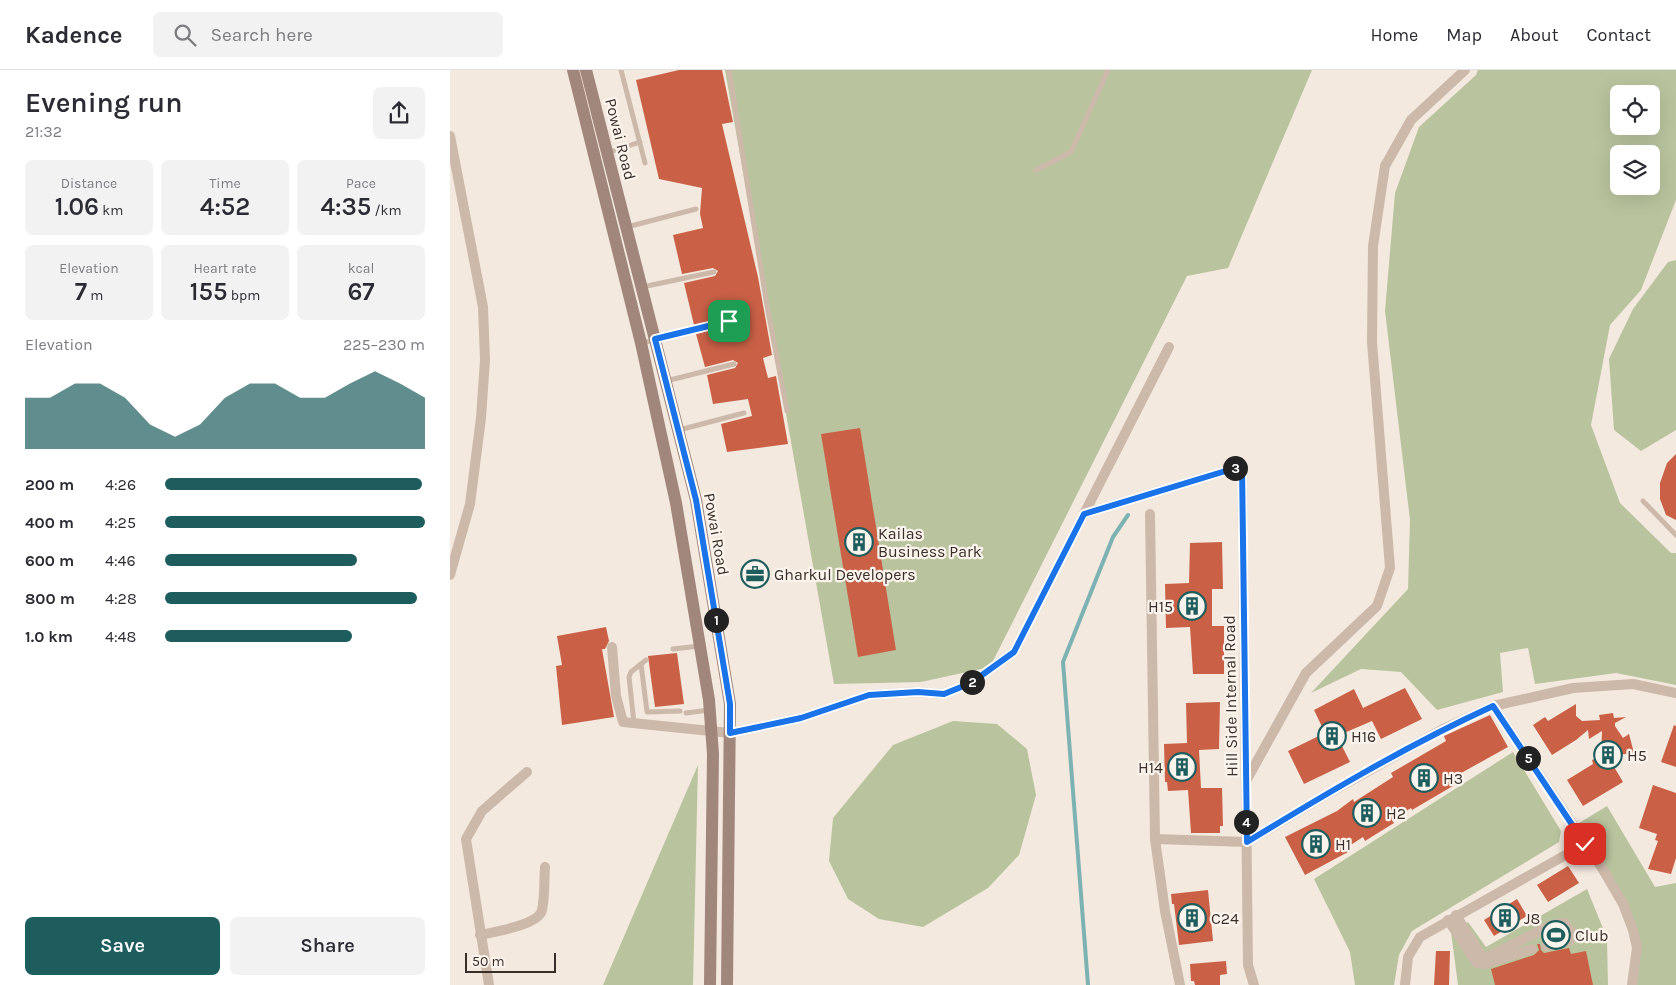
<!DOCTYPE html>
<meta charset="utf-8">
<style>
body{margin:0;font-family:Karla,sans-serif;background:#f2f2f3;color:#2b2b33;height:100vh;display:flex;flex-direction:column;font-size:19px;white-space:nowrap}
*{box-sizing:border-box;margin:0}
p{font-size:16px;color:#7c7c81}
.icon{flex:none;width:28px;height:28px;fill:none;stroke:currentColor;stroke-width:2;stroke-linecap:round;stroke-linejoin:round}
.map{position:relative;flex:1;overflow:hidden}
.panel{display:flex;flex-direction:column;background:#fff;width:450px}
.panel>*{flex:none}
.controls{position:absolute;left:1160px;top:15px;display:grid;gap:10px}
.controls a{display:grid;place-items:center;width:50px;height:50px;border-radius:8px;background:#fff;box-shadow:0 5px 20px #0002;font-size:25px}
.scale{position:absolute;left:15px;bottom:12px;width:91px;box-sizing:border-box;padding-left:5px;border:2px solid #3a2e2a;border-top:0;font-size:14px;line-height:18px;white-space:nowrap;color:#3a2e2a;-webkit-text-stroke:4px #fbf4ec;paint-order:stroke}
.pin{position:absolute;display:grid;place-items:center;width:42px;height:42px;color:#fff;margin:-21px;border-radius:10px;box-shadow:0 2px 8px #0006}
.km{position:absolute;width:25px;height:25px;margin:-12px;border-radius:50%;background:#222;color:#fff;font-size:14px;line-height:25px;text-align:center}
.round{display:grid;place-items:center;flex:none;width:52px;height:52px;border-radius:8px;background:#f2f2f3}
.overview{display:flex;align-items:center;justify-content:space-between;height:85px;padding:0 25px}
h1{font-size:28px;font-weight:600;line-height:38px}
.metrics{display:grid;grid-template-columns:repeat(3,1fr);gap:8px;height:85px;padding:5px 25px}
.metrics div{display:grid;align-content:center;border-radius:8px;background:#f2f2f3;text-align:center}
.metrics b{font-size:25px;font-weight:600}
.metrics small{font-size:14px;font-weight:400}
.metrics p{font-size:14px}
.chart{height:140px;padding:10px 25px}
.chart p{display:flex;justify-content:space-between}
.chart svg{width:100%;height:90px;margin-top:5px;fill:#1d5d5e;opacity:.7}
.button{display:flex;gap:10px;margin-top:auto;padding:10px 25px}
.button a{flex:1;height:58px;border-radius:8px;background:#1d5d5e;color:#fff;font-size:20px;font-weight:600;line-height:58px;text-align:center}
.button a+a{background:#f2f2f3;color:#2b2b33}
ul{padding:0 25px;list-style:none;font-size:16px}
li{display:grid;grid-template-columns:80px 60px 1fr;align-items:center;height:38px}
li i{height:12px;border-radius:6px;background:#1d5d5e}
header{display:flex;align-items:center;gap:30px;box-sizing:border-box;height:70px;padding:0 25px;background:#fff;border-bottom:1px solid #e1e1e2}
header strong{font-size:24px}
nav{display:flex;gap:28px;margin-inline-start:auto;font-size:18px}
.search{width:350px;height:45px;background:#f2f2f3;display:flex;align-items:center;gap:12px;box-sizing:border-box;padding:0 18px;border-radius:8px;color:#7c7c81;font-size:19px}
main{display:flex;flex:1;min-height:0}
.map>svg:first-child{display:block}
.green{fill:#b9c49e;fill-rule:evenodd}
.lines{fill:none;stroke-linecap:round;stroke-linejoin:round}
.stream{stroke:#7db2b2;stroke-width:4}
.building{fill:#ca6147}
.lane{stroke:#cdb9aa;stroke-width:5}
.street{stroke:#cdb9aa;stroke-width:10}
.secondary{stroke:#a1877b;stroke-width:12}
.route-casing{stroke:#fff;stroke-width:10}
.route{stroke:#1a73e8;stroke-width:6}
.labels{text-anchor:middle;stroke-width:4.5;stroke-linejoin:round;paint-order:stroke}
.street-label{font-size:16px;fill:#3a2e2a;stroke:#fbf4ec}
.poi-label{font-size:16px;fill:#3a2e2a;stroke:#fbf4ec;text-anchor:start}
</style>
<header>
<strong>Kadence</strong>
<div class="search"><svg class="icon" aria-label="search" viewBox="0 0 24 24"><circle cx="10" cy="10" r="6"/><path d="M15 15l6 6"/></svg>Search here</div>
<nav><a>Home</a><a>Map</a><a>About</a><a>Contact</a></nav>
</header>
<main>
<section class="panel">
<div class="overview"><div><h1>Evening run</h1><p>21:32</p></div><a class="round"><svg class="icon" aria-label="share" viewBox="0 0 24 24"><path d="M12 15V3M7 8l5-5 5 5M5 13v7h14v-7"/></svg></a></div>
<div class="metrics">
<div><p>Distance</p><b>1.06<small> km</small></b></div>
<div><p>Time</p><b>4:52</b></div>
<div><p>Pace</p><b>4:35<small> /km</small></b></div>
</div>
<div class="metrics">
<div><p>Elevation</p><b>7<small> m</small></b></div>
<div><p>Heart rate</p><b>155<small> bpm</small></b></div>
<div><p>kcal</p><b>67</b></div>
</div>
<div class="chart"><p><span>Elevation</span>225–230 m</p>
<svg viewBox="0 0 160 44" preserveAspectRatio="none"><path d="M0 44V19L10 19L20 12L30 12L40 19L50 32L60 38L70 32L80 19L90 12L100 12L110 19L120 19L130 12L140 6L150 12L160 19V44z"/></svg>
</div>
<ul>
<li><b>200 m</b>4:26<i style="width:99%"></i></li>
<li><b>400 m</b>4:25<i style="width:100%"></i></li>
<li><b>600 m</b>4:46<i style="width:74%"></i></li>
<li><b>800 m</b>4:28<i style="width:97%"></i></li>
<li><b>1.0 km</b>4:48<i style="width:72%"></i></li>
</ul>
<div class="button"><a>Save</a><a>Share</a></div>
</section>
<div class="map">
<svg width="1226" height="915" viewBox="0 0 1226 915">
<rect width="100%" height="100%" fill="#f4e9df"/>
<g class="green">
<polygon points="275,0 862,0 778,198 737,206 540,597 471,612 384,614"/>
<path d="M 1028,0 L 1226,0 L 1226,130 L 1191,220 L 1160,255 L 1141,355 L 1170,433 L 1221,483 L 1226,483 L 1226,615 L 1166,603 L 1085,614 L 1078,578 L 1050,583 L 1053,622 L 987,640 L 951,602 L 911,599 L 861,623 L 958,519 L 960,450 L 935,241 L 945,123 L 969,57 L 1026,5 ZM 1169,24 L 1201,24 L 1201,56 L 1169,56 ZM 1169,84 L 1201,84 L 1201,116 L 1169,116 Z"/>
<polygon points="1226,190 1226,360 1191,381 1164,360 1159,289 1183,239 1218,192"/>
<polygon points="503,651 547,654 577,679 586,725 569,785 538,818 473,857 429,849 398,829 379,791 383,748 443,675"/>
<polygon points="1063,682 1111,761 1109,772 962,861 949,885 944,915 905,915 900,882 864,809"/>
<polygon points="248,695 243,915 153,915"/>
<polygon points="1157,736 1205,817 1226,813 1226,915 1182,915 1183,860 1171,822 1129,753"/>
<polygon points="1137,819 1157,868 1158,915 1008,915 1001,862 1018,852 1036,877"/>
</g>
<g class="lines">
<polyline class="stream" points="638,915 613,592 663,467 678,445"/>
</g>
<g class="building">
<polygon points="229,0 272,0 283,52 272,54 308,207 322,285 313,288 318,308 326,306 338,374 277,382 271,354 302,346 298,329 263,334 257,305 285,298 288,293 283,290 255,297 246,264 280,255 283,250 278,247 244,255 234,213 265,206 268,201 263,198 232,204 223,165 253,158 250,144 252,118 209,109 186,10"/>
<polygon points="410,358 446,580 408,587 371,364"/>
<polygon points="1226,384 1226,450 1216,445 1210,429 1210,413 1217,393"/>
<polygon points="772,472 773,519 762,519 762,556 774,556 774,604 743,604 740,557 716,558 715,514 739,513 740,473"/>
<polygon points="156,557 159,571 155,579 152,579 164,647 112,655 106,596 112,595 107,566"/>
<polygon points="227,583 234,634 205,637 198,586"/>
<polygon points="955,618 972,649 931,669 922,651 894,663 896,667 889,670 900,692 854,714 838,681 875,663 864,640 904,619 913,638"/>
<polygon points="770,632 769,679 749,680 751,718 772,718 773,756 770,756 770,763 741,763 738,720 718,721 717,712 715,712 714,674 737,673 736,633"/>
<polygon points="1126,634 1126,646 1132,651 1150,650 1149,645 1163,643 1164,648 1176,647 1165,653 1165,656 1173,668 1179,664 1184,683 1166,685 1163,695 1173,712 1133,736 1117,710 1143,694 1142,690 1151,687 1152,661 1139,669 1138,660 1126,670 1102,685 1083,655 1095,647 1098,651"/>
<polygon points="1040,645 1058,677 1004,707 1008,713 962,740 961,738 942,750 944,753 915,771 913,767 896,778 898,782 855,805 835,767 887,741 903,729 904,732 943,707 941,703 996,671 994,666"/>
<polygon points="1224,655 1226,656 1226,697 1211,692"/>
<polygon points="1203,715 1226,723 1226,788 1221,804 1198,799 1208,771 1205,770 1207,764 1189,758"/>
<polygon points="1118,796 1129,813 1098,832 1087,815"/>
<polygon points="758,820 763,871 729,875 724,834 722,834 721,824"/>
<polygon points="1067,829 1077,846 1044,866 1034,850"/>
<polygon points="1087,874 1090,874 1091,880 1094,883 1119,878 1121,884 1136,881 1143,915 1045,915 1041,899 1084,885 1089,880"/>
<polygon points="986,881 1000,881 999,915 984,915"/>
<polygon points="776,891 777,904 770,905 770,915 745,915 744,911 741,911 740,894"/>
</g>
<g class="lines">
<g class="lane">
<polyline points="171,0 195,93"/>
<polyline points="279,0 317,236 337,341"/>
<polyline points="157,83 190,72"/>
<polyline points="586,100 621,82 658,0"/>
<polyline points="177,157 246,139"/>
<polyline points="192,217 264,202"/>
<polyline points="192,273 279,251"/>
<polyline points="216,311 284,294"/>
<polyline points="229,360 294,343"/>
<polyline points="1193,431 1226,465"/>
<polyline points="223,579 249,576"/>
<polyline points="191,594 197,642 230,641"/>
<polyline points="236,643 259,640"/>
<polyline points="184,653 179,607 181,602 196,590"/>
</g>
<g class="street">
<polyline points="634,444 719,277"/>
<polyline points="700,444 705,769 715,841 730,915"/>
<polyline points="0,505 20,434 31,348 35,290 33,237 0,66"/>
<polyline points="162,577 166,626 173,652 280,663 351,648 419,625 468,622 494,624 521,613 564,582 634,444 792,396 798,895 804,915"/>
<polyline points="1043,636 1152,798 1173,834 1183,860 1187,878 1182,915"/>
<polyline points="796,711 856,603 927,536 940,498 922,272 923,176 935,96 961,50 1015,0"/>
<polyline points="705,769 797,772 872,727 993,659 1043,636 1123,618 1183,614 1226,623"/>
<polyline points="1006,845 1030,884 1035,888 1102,855 1115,853 1122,862 1122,868 1119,871 1096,876"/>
<polyline points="998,850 1027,893 1034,894 1082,879"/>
<path d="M 30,865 C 44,862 89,855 92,840 C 95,826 94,811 95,797"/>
<polyline points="39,915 16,769 32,741 77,702"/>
<polyline points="955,915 958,887 970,867 1135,774"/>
</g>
<g class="secondary">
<polyline points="123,0 191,273 226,433 259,630 263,684 260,915"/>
<polyline points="136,0 246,430 280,634 277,915"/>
</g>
</g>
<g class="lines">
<defs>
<path id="route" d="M 279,251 L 205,269 L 246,430 L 280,634 L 280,663 L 351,648 L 419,625 L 468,622 L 494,624 L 521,613 L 564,582 L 634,444 L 792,396 L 797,772 C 877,723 958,675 1043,636 L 1135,774"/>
</defs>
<use href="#route" class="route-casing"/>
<use href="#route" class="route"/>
</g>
<defs>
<symbol id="building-ring" viewBox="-11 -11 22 22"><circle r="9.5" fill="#fbf4ec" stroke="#1d5d5e" stroke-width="1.5"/><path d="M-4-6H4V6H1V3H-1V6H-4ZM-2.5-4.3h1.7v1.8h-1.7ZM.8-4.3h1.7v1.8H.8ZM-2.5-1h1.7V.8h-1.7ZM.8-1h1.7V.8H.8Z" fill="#1d5d5e"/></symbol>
<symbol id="office-ring" viewBox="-11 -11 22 22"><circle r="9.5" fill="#fbf4ec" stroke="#1d5d5e" stroke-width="1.5"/><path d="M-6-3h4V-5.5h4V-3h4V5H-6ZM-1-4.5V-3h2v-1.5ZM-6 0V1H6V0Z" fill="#1d5d5e"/></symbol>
<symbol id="stadium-ring" viewBox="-11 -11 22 22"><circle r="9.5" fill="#fbf4ec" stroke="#1d5d5e" stroke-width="1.5"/><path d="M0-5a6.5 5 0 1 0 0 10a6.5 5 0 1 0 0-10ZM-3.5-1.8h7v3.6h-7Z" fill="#1d5d5e"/></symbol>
</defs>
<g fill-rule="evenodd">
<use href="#building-ring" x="393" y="456" width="32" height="32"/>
<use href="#office-ring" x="289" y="488" width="32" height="32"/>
<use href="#building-ring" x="726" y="520" width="32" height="32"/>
<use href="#building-ring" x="866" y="650" width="32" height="32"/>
<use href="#building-ring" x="1142" y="669" width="32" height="32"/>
<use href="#building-ring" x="716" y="681" width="32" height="32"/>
<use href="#building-ring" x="958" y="692" width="32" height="32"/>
<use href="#building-ring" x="901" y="727" width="32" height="32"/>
<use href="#building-ring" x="850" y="758" width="32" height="32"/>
<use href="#building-ring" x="726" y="832" width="32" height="32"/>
<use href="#building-ring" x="1039" y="832" width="32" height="32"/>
<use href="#stadium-ring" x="1090" y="849" width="32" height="32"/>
</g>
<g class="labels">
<g class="street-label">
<text transform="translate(171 69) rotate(76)" y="6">Powai Road</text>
<text transform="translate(267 464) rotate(80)" y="6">Powai Road</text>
<text transform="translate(780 626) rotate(-91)" y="6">Hill Side Internal Road</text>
</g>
<g class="poi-label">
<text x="428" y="469">Kailas<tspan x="428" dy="18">Business Park</tspan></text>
<text x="324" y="510">Gharkul Developers</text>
<text x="723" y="542" text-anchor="end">H15</text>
<text x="901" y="672">H16</text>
<text x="1177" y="691">H5</text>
<text x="713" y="703" text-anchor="end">H14</text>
<text x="993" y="714">H3</text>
<text x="936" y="749">H2</text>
<text x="885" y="780">H1</text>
<text x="761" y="854">C24</text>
<text x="1074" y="854">J8</text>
<text x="1125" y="871">Club</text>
</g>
</g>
</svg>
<div class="controls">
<a><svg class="icon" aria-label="locate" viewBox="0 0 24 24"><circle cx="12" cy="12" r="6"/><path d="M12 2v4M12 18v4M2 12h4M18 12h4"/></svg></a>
<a><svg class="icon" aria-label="layers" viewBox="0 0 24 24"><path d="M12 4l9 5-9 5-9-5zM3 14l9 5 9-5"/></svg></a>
</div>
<div class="scale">50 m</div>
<div class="pin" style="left:279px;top:251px;background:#1e9e55"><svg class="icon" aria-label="arrive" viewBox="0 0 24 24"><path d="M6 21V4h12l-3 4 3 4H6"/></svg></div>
<div class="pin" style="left:1135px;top:774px;background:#d93025"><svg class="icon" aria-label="check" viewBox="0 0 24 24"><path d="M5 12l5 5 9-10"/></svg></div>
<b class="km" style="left:266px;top:550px">1</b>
<b class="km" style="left:522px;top:612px">2</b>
<b class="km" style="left:785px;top:398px">3</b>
<b class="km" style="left:796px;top:752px">4</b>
<b class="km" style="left:1078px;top:688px">5</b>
</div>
</main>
